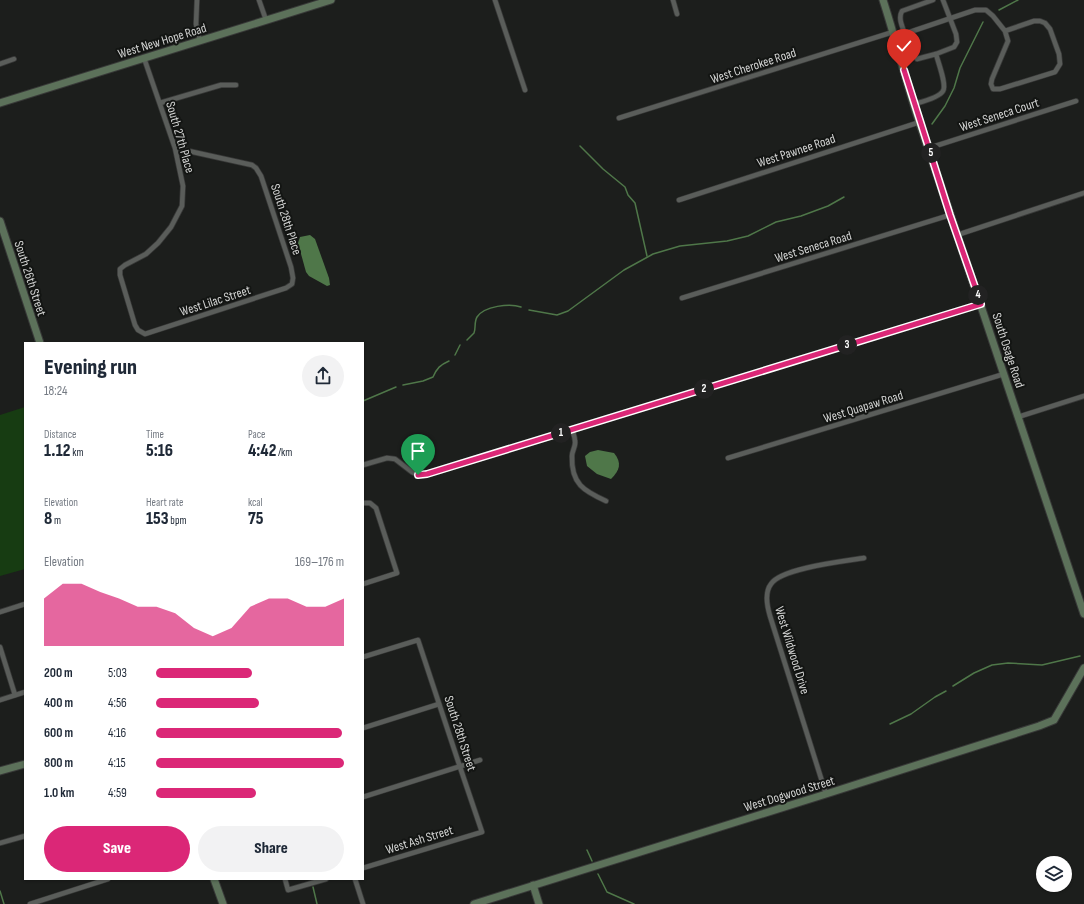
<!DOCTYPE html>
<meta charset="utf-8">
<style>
body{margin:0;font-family:"Sofia Sans Condensed",sans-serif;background:#f2f2f3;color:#1f2937;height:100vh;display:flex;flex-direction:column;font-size:15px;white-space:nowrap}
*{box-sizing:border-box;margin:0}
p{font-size:13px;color:#747a83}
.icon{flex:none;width:22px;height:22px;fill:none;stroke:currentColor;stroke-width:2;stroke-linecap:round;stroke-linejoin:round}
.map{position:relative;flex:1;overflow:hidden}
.panel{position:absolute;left:24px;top:342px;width:340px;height:538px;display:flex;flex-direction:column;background:#fff;border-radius:0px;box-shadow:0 1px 3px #0004}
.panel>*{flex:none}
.tools{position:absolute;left:1036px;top:856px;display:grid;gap:8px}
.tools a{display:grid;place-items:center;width:36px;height:36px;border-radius:50%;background:#fff;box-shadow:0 1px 3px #0004;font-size:20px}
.pin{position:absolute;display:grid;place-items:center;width:34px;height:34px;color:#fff;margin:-41px -17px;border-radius:50% 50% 50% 0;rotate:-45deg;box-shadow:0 0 4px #0007}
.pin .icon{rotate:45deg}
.km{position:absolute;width:20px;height:20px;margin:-10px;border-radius:50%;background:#222;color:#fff;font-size:11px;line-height:20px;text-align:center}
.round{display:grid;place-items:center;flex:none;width:42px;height:42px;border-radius:21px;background:#f2f2f3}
.summary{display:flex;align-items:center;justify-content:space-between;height:68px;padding:0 20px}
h1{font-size:22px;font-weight:800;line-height:30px}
.figures{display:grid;grid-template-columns:repeat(3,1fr);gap:6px;height:68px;padding:4px 20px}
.figures div{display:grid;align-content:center}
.figures b{font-size:17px;font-weight:800}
.figures small{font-size:11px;font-weight:400}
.figures p{font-size:11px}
.chart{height:112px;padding:8px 20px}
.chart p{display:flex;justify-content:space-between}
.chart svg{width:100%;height:72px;margin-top:4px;fill:#db2777;opacity:.7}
.button{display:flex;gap:8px;margin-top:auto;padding:8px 20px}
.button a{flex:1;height:46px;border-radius:24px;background:#db2777;color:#fff;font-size:16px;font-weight:800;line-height:46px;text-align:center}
.button a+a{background:#f2f2f3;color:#1f2937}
ul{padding:0 20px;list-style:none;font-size:13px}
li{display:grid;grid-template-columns:64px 48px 1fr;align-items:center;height:30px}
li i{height:10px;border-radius:5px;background:#db2777}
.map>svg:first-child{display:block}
.green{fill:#173c12}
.water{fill:#4f7749}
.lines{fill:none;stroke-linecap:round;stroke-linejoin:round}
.stream{stroke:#4f7749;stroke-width:1.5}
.street-casing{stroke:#383938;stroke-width:6}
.secondary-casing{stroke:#383938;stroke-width:9}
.street{stroke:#5a5d5a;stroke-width:4.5}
.secondary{stroke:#5c715a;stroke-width:7}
.route-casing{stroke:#fff;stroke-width:8}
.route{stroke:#db2777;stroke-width:5}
.labels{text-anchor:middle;stroke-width:4;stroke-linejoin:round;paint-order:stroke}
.street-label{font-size:13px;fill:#d3d4d3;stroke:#131513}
</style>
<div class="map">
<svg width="1084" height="904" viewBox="0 0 1084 904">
<rect width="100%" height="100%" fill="#1c1e1c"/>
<polygon class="green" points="25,407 25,569 0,576 0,415"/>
<g class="water">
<polygon points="310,235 315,239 329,278 330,285 327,286 309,276 306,272 298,243 300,237"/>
<path d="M 598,450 L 614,453 C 622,463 620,470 611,479 L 597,474 L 587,466 L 585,456 L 590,452 Z"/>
</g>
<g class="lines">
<g class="stream">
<polyline points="999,10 1018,0"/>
<polyline points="932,124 945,106 954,88 960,68 983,22"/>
<polyline points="580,146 603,169 625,187 628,195 635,203 647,256"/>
<polyline points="529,310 557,315 568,311 624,270 653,254 680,246 727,241 748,236 776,222 801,216 828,206 844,197"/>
<path d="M 467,340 C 469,338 472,335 474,333 C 476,328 474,322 477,317 C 484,306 510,303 521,307"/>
<polyline points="455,355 460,345"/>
<path d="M 403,385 L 423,381 L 433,377 C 437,368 440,365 449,361"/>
<polyline points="363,401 396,387"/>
<polyline points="953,686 974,673 992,665 1008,663 1042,665 1080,656"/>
<polyline points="890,724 911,714 935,697 946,691"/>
<polyline points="587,850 592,861"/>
<polyline points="598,874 607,892 634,904"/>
<polyline points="313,887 317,904"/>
<polyline points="0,891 4,904"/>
</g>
<defs>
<g id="street">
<polyline points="197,0 196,24 200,41"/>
<polyline points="259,0 266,20"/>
<polyline points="495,0 525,90"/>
<polyline points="673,0 677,14"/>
<path d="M 905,34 C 902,26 898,18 902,11 L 933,0"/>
<polyline points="895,37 975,10 986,10 993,16 1005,31 1008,41 992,79 991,84 993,89 1000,89 1055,72 1060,64 1059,54 1050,29 1045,23 1040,21 1034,21 1005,31"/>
<polyline points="936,54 954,47 957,42 956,34 943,0"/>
<polyline points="144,58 175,148 183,186 182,206 171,227 158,243 146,254 125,265 120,269 120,275 135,325 138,330 145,334 286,288 292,284 293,278 291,267 261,176 256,168 252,165 175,148"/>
<polyline points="0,64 14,59"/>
<polyline points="160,103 221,85 236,85"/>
<path d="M 914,104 C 921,102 939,98 943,91 C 947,85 938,62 936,54 L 917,59"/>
<polyline points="619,118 893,32"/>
<polyline points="929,148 1076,101"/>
<polyline points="679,200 920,122"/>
<polyline points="957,235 1084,193"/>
<polyline points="682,298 950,215"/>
<polyline points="1018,417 1084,396"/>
<path d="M 572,429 C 573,433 575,437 575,441 C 576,446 572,451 572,456 C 571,484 584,491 606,501"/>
<polyline points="728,458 1004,374"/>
<polyline points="363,465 387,458 395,459 412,472 418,475 427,474 981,304"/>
<polyline points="363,503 370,503 376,508 397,573 363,584"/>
<polyline points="0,612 25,604"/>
<polyline points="0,647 15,695"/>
<polyline points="363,657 418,640 460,767 482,832 363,868"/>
<polyline points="0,700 25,692"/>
<polyline points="363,728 439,704"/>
<path d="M 826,794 L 770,616 C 767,606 764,593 771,584 C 781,568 846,561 864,558"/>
<polyline points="363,797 480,760"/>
<polyline points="0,843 25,836"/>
<polyline points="285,879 288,890 326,879"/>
<polyline points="355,879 363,904"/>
<polyline points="30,904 108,879"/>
</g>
<g id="secondary">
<path d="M 883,0 C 896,40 906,82 919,121 C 975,286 1029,450 1084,614"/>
<polyline points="0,103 331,0"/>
<polyline points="0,221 40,343"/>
<polyline points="0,771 25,764"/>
<polyline points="214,879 223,904"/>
<polyline points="533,885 539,904"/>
<polyline points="474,904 826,794 1039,726 1054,720 1084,668"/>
</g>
</defs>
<use href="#street" class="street-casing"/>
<use href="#secondary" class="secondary-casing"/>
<use href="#street" class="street"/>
<use href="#secondary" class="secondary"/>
</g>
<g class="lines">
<defs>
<polyline id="route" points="418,475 427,474 981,304 950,215 904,70"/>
</defs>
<use href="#route" class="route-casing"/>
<use href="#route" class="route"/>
</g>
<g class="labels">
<g class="street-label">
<text transform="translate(162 40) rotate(-17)" y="5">West New Hope Road</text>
<text transform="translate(753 65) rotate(-18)" y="5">West Cherokee Road</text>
<text transform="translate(999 114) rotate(-18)" y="5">West Seneca Court</text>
<text transform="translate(181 137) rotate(74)" y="5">South 27th Place</text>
<text transform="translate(796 150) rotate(-18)" y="5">West Pawnee Road</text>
<text transform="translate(287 219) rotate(72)" y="5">South 28th Place</text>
<text transform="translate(813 246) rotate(-17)" y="5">West Seneca Road</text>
<text transform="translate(31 278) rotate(72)" y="5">South 26th Street</text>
<text transform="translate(215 300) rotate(-18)" y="5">West Lilac Street</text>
<text transform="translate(1009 350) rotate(72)" y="5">South Osage Road</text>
<text transform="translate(863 406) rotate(-17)" y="5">West Quapaw Road</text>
<text transform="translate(793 650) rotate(73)" y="5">West Wildwood Drive</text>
<text transform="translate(461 733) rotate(72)" y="5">South 28th Street</text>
<text transform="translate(789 793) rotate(-17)" y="5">West Dogwood Street</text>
<text transform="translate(419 839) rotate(-17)" y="5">West Ash Street</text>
</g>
</g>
</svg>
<div class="tools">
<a><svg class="icon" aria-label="layers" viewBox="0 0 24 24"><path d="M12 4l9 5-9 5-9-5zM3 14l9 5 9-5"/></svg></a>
</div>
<div class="pin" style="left:418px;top:475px;background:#1e9e55"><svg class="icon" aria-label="arrive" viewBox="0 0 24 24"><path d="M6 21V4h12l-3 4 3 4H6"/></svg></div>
<div class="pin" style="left:904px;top:70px;background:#d93025"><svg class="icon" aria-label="check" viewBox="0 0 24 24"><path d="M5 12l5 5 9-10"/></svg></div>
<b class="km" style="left:561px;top:433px">1</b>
<b class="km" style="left:704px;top:389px">2</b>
<b class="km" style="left:847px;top:345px">3</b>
<b class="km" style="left:978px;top:295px">4</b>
<b class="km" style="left:931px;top:153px">5</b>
<section class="panel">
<div class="summary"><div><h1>Evening run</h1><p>18:24</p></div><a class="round"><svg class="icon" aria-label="share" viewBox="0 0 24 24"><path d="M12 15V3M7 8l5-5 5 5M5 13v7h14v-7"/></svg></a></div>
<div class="figures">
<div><p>Distance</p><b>1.12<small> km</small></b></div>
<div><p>Time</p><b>5:16</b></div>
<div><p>Pace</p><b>4:42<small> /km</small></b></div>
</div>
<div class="figures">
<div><p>Elevation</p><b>8<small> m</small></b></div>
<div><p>Heart rate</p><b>153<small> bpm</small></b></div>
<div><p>kcal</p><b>75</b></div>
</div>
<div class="chart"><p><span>Elevation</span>169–176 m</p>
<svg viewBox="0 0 160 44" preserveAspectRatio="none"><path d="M0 44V15L10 6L20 6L30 11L40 15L50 20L60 20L70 24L80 33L90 38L100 33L110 20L120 15L130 15L140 20L150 20L160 15V44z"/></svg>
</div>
<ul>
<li><b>200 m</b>5:03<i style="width:51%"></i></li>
<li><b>400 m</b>4:56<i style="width:55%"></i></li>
<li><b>600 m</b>4:16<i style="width:99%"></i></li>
<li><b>800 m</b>4:15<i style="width:100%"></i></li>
<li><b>1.0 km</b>4:59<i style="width:53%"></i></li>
</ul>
<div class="button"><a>Save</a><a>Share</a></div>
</section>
</div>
